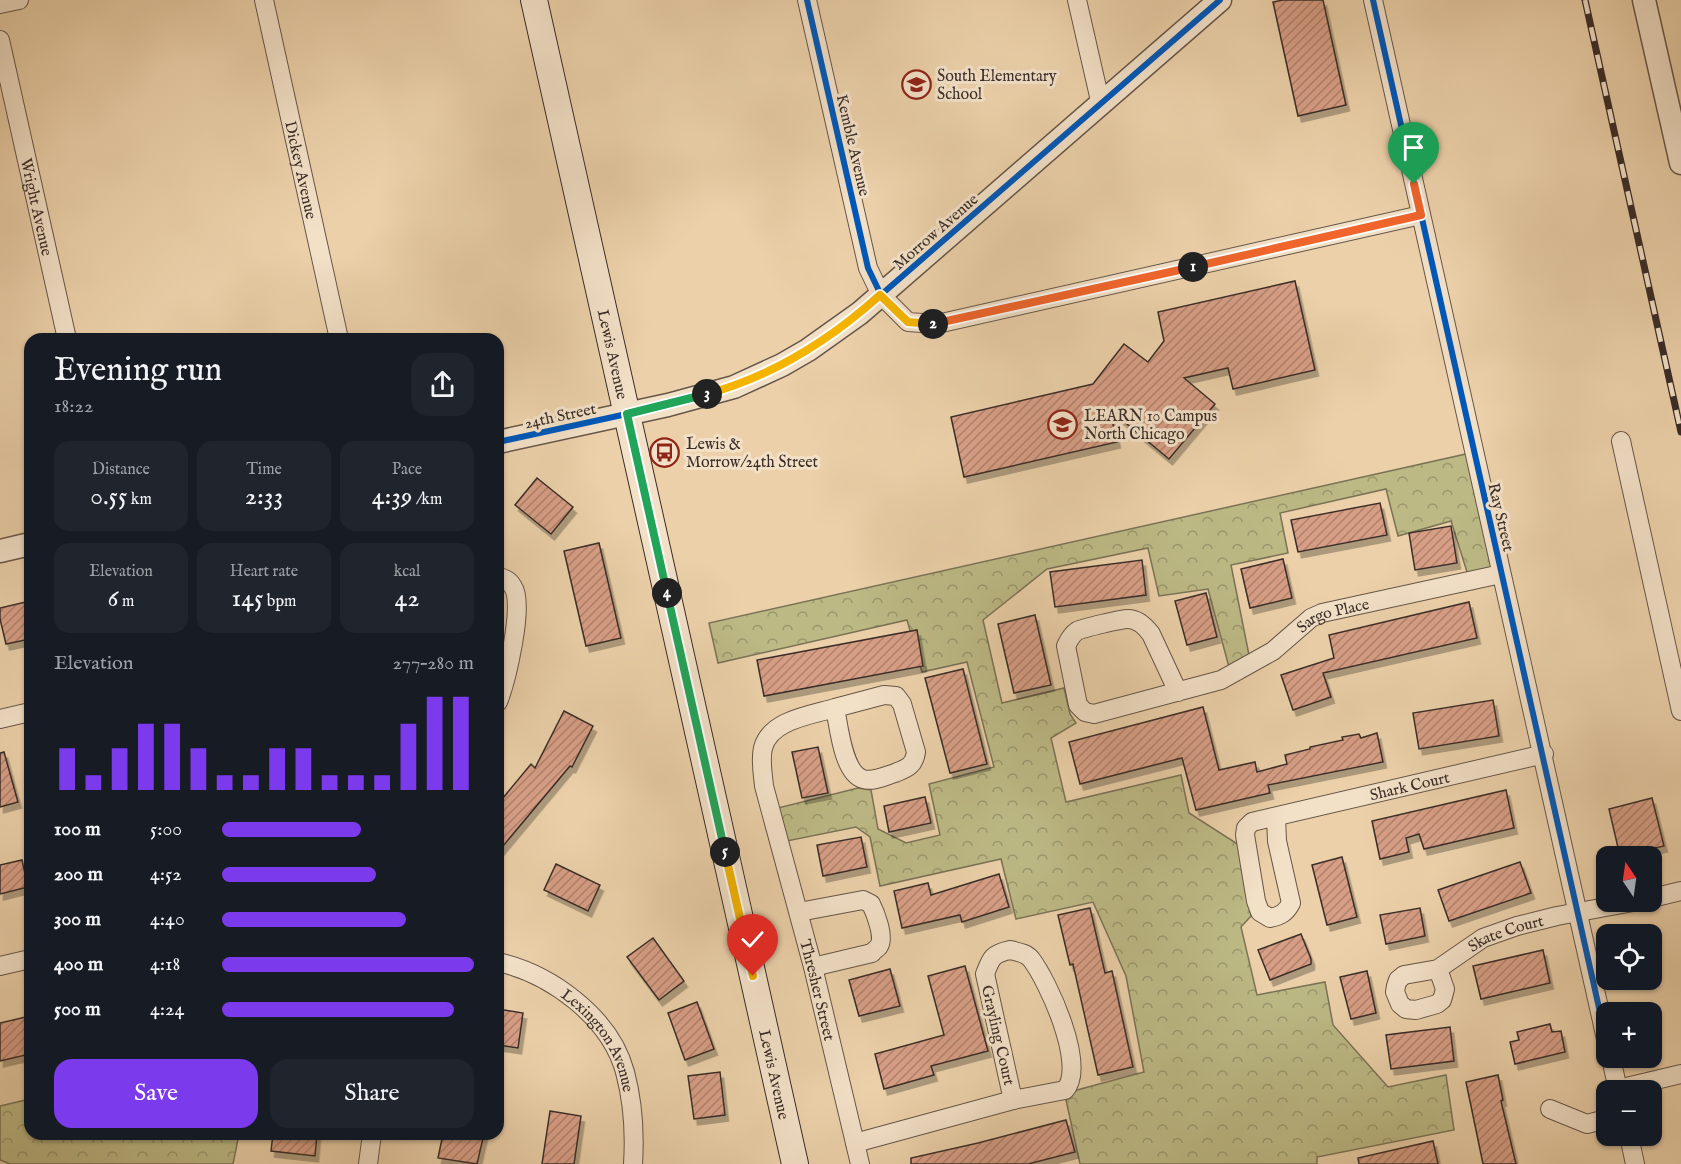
<!DOCTYPE html>
<meta charset="utf-8">
<style>
body{margin:0;font-family:"IM FELL English",serif;background:#20242c;color:#f1f3f6;height:100vh;display:flex;flex-direction:column;font-size:22px;white-space:nowrap}
*{box-sizing:border-box;margin:0}
p{font-size:20px;color:#9ea1a6}
.icon{flex:none;width:33px;height:33px;fill:none;stroke:currentColor;stroke-width:2;stroke-linecap:round;stroke-linejoin:round}
.map{position:relative;flex:1;overflow:hidden}
.sheet{position:absolute;left:24px;top:333px;width:480px;height:807px;display:flex;flex-direction:column;background:#171b24;border-radius:18px;box-shadow:0 2px 4px #0004}
.sheet>*{flex:none}
.needle{width:39px;rotate:347deg}
.fabs{position:absolute;left:1596px;top:846px;display:grid;gap:12px}
.fabs a{display:grid;place-items:center;width:66px;height:66px;border-radius:12px;background:#171b24;box-shadow:0 2px 4px #0004;font-size:30px}
.pin{position:absolute;display:grid;place-items:center;width:51px;height:51px;color:#fff;margin:-62px -26px;border-radius:50% 50% 50% 0;rotate:-45deg;box-shadow:0 0 6px #0007}
.pin .icon{rotate:45deg}
.km{position:absolute;width:30px;height:30px;margin:-15px;border-radius:50%;background:#222;color:#fff;font-size:16px;line-height:30px;text-align:center}
.round{display:grid;place-items:center;flex:none;width:63px;height:63px;border-radius:18px;background:#20242c}
.headline{display:flex;align-items:center;justify-content:space-between;height:102px;padding:0 30px}
h1{font-size:33px;font-weight:600;line-height:45px}
.figures{display:grid;grid-template-columns:repeat(3,1fr);gap:9px;height:102px;padding:6px 30px}
.figures div{display:grid;align-content:center;border-radius:15px;background:#20242c;text-align:center}
.figures b{font-size:26px;font-weight:600}
.figures small{font-size:16px;font-weight:400}
.figures p{font-size:16px}
.chart{height:168px;padding:12px 30px}
.chart p{display:flex;justify-content:space-between}
.chart svg{width:100%;height:108px;margin-top:6px;stroke:#7c3aed;stroke-width:6}
.primary-button{display:flex;gap:12px;margin-top:auto;padding:12px 30px}
.primary-button a{flex:1;height:69px;border-radius:18px;background:#7c3aed;color:#fff;font-size:24px;font-weight:600;line-height:69px;text-align:center}
.primary-button a+a{background:#20242c;color:#f1f3f6}
ul{padding:0 30px;list-style:none;font-size:20px}
li{display:grid;grid-template-columns:96px 72px 1fr;align-items:center;height:45px}
li i{height:15px;border-radius:8px;background:#7c3aed}
.map>svg:first-child{display:block}
.park{fill:url(#park-crowns);stroke:#7b7356;stroke-width:1.5}
.building{fill:url(#building-hatch);stroke:#3a2d28;stroke-width:1.5;filter:url(#shadow)}
.lines{fill:none;stroke-linecap:round;stroke-linejoin:round}
.minor-casing{stroke:#665648;stroke-width:20}
.tertiary-casing{stroke:#665648;stroke-width:25}
.secondary-casing{stroke:#3a2d28;stroke-width:28}
.minor{stroke:#f2e0c7;stroke-width:18}
.tertiary{stroke:#f2e0c7;stroke-width:22}
.secondary{stroke:#f2e0c7;stroke-width:26}
.rail-casing{stroke:#3a2d28;stroke-width:7}
.rail{stroke:#f2e0c7;stroke-width:4.5;stroke-dasharray:14;stroke-linecap:butt}
.cycleway-casing{stroke:#f2e0c7;stroke-width:10}
.cycleway{stroke:#0057b8;stroke-width:6}
.split-1-casing{stroke:#fff;stroke-width:12}
.split-2-casing{stroke:#fff;stroke-width:12}
.split-3-casing{stroke:#fff;stroke-width:12}
.split-4-casing{stroke:#fff;stroke-width:12}
.split-5-casing{stroke:#fff;stroke-width:12}
.split-6-casing{stroke:#fff;stroke-width:12}
.split-1{stroke:#f0652b;stroke-width:8}
.split-2{stroke:#f0652b;stroke-width:8}
.split-3{stroke:#f5b400;stroke-width:8}
.split-4{stroke:#22a559;stroke-width:8}
.split-5{stroke:#22a559;stroke-width:8}
.split-6{stroke:#f5b400;stroke-width:8}
.labels{text-anchor:middle;stroke-width:6;stroke-linejoin:round;paint-order:stroke}
.poi-label{font-size:16px;fill:#3a2d28;stroke:#f2e0c7;text-anchor:start}
.street-label{font-size:16px;fill:#3a2d28;stroke:#f2e0c7}
</style>
<div class="map">
<svg width="1681" height="1164" viewBox="0 0 1681 1164">
<defs>
<pattern id="park-crowns" width="20" height="18" patternUnits="userSpaceOnUse" patternTransform="scale(1.5)"><rect width="20" height="18" fill="#bcb985"/><path d="M2 6a3 3 0 1 1 6 0M12 15a3 3 0 1 1 6 0" fill="none" stroke="#9a976d"/></pattern>
<pattern id="building-hatch" width="6" height="6" patternUnits="userSpaceOnUse" patternTransform="scale(1.5)"><rect width="6" height="6" fill="#d79e85"/><path d="M-1 1l2-2M0 6l6-6M5 7l2-2" fill="none" stroke="#af816d"/></pattern>
<filter id="shadow"><feDropShadow dx="3.5" dy="6" stdDeviation="0" flood-color="#0004"/></filter>
</defs>
<rect width="100%" height="100%" fill="#ebd0a9"/>
<filter id="stains"><feTurbulence type="fractalNoise" baseFrequency=".00333" numOctaves="4"/><feColorMatrix values="0 0 0 0 .2 0 0 0 0 .09 0 0 0 0 .02 0 0 0 .5 -.17"/></filter>
<radialGradient id="worn" r=".72"><stop offset=".6" stop-color="#630" stop-opacity="0"/><stop offset="1" stop-color="#630" stop-opacity=".3"/></radialGradient>
<g class="park">
<polygon points="1466,454 1492,569 1468,575 1451,521 1398,536 1386,489 1280,513 1288,553 1231,565 1249,655 1229,667 1208,589 1159,596 1148,548 1047,569 983,620 1002,703 1064,688 1070,714 1076,723 1051,738 1066,802 1181,775 1189,813 1239,845 1251,916 1241,927 1257,995 1325,982 1333,1025 1388,1087 1446,1075 1454,1130 1317,1157 1317,1164 1080,1164 1066,1100 1077,1090 1144,1072 1126,976 1093,902 1016,919 1001,859 880,886 870,837 856,827 787,841 778,808 858,788 871,790 878,829 906,843 940,835 929,784 994,767 967,662 922,672 907,620 718,663 709,623"/>
<polygon points="30,1099 30,1134 239,1134 233,1164 10,1164 0,1160 0,1106"/>
</g>
<g class="building">
<polygon points="1283,0 1323,0 1346,105 1298,116 1273,2"/>
<polygon points="1295,281 1315,370 1233,389 1228,368 1184,378 1215,404 1169,459 1110,410 1117,442 964,477 951,417 1093,384 1124,344 1148,362 1164,341 1158,312"/>
<polygon points="537,478 573,507 551,534 515,505"/>
<polygon points="1380,503 1387,535 1298,552 1291,520"/>
<polygon points="1451,526 1457,563 1415,570 1409,533"/>
<polygon points="599,543 621,638 586,646 564,551"/>
<polygon points="1283,559 1292,598 1250,608 1241,569"/>
<polygon points="1142,560 1146,595 1055,607 1050,572"/>
<polygon points="1206,593 1217,637 1187,645 1175,601"/>
<polygon points="30,601 30,639 6,644 0,619 0,608"/>
<polygon points="1469,602 1477,638 1323,673 1331,697 1293,710 1281,675 1334,658 1329,635"/>
<polygon points="1035,615 1051,685 1014,693 998,624"/>
<polygon points="917,630 923,666 764,696 757,660"/>
<polygon points="963,669 987,764 950,773 925,678"/>
<polygon points="1493,700 1499,736 1419,749 1413,713"/>
<polygon points="1203,707 1219,770 1255,762 1257,772 1287,764 1285,755 1310,749 1310,747 1343,740 1342,737 1359,734 1361,738 1377,733 1383,762 1268,785 1270,793 1196,810 1182,758 1080,784 1069,742"/>
<polygon points="564,711 593,726 572,767 570,766 498,852 498,804 531,764 535,768"/>
<polygon points="818,747 828,793 802,798 792,752"/>
<polygon points="4,752 18,802 0,807 0,753"/>
<polygon points="1506,790 1514,828 1424,849 1419,834 1406,838 1409,852 1380,859 1372,821"/>
<polygon points="925,797 931,823 889,832 884,806"/>
<polygon points="1652,798 1664,846 1620,856 1609,809"/>
<polygon points="861,837 867,867 823,876 817,845"/>
<polygon points="1342,857 1357,917 1327,925 1312,865"/>
<polygon points="22,860 28,887 0,894 0,865"/>
<polygon points="1520,862 1531,893 1449,921 1438,890"/>
<polygon points="556,864 600,885 588,911 544,890"/>
<polygon points="999,874 1009,907 962,922 960,915 902,928 894,891 928,883 931,895"/>
<polygon points="1090,908 1105,973 1112,971 1133,1067 1098,1075 1073,964 1070,965 1058,915"/>
<polygon points="1420,908 1425,936 1386,944 1380,915"/>
<polygon points="1301,934 1311,959 1311,964 1270,980 1258,950"/>
<polygon points="653,938 684,981 659,1000 627,957"/>
<polygon points="1543,950 1550,983 1481,999 1473,966"/>
<polygon points="965,966 988,1051 931,1066 934,1075 884,1089 875,1054 944,1035 928,976"/>
<polygon points="890,969 900,1006 859,1016 849,980"/>
<polygon points="1367,971 1376,1013 1351,1019 1340,977"/>
<polygon points="697,1002 714,1049 685,1060 668,1013"/>
<polygon points="498,1009 523,1013 518,1048 498,1045"/>
<polygon points="30,1016 30,1054 0,1061 0,1023"/>
<polygon points="1550,1024 1552,1032 1561,1031 1565,1052 1515,1064 1510,1042 1519,1040 1517,1032"/>
<polygon points="1450,1027 1454,1061 1391,1069 1386,1035"/>
<polygon points="720,1072 725,1115 694,1119 688,1076"/>
<polygon points="1498,1075 1503,1100 1501,1101 1516,1164 1483,1164 1466,1082"/>
<polygon points="550,1111 581,1116 574,1164 542,1164"/>
<polygon points="1066,1120 1075,1152 1028,1164 911,1164 911,1158 978,1143"/>
<polygon points="273,1134 317,1134 315,1156 271,1151"/>
<polygon points="443,1134 484,1134 477,1164 438,1158"/>
<polygon points="1433,1141 1438,1164 1359,1164 1358,1158"/>
</g>
<g class="lines">
<defs>
<g id="minor">
<path id="s1" d="M 264,0 L 339,339"/>
<polyline points="807,0 868,268 881,295 908,322 937,324 1421,215"/>
<polyline points="1077,0 1101,105"/>
<polyline points="1373,0 1606,1039"/>
<polyline points="0,4 19,0"/>
<path id="s2" d="M 0,40 L 67,339"/>
<polyline points="1621,441 1681,711"/>
<path d="M 498,577 C 504,578 510,581 513,587 C 525,604 506,682 498,702"/>
<path id="s3" d="M 1178,692 L 1151,634 C 1145,626 1138,619 1128,619 C 1121,619 1083,628 1077,631 C 1071,635 1069,640 1066,646 L 1078,705 L 1085,712 L 1094,714 L 1221,680 L 1273,651 L 1311,618 L 1322,613 L 1501,574"/>
<path id="s4" d="M 835,708 L 884,695 L 896,696 L 902,704 L 916,752 C 914,766 907,768 895,773 C 885,776 873,782 863,779 C 843,773 839,727 835,708 C 811,715 770,720 763,748 C 760,760 763,774 764,786 L 813,967 L 860,1164"/>
<polyline points="0,719 30,712"/>
<path id="s5" d="M 1276,817 L 1277,841 L 1291,903 C 1286,913 1280,916 1270,918 L 1260,912 L 1256,901 L 1245,835 L 1246,828 L 1252,822 L 1544,754"/>
<polyline points="1652,898 1681,891"/>
<path d="M 799,912 L 863,900 L 871,904 C 875,912 885,937 879,946 C 879,947 872,952 872,953 L 813,967"/>
<path d="M 1010,950 C 1018,952 1026,953 1031,959 C 1048,981 1087,1066 1065,1090 L 1013,1100 L 985,974 C 991,958 992,954 1010,950 Z"/>
<path id="s6" d="M 498,962 C 551,974 610,1017 625,1072 C 633,1102 635,1133 633,1164"/>
<polyline points="0,966 30,959"/>
<path id="s7" d="M 1438,969 L 1445,989 L 1442,1000 L 1437,1004 L 1416,1010 L 1406,1009 L 1400,1004 L 1395,992 L 1396,986 L 1398,980 L 1404,975 L 1438,969 L 1483,938 L 1517,926 L 1557,916 L 1633,902"/>
<polyline points="1611,1058 1618,1090"/>
<polyline points="1618,1089 1681,1074"/>
<polyline points="1550,1109 1587,1124 1606,1119"/>
<polyline points="1629,1136 1635,1164"/>
<polyline points="855,1143 1013,1100"/>
<polyline points="368,1164 372,1134"/>
</g>
<g id="tertiary">
<polyline points="1644,0 1681,163"/>
<polyline points="498,442 668,405 734,387 782,365 808,350 860,313 1220,0"/>
<polyline points="0,551 30,544"/>
</g>
<g id="secondary">
<path id="s8" d="M 534,0 L 795,1164"/>
</g>
</defs>
<use href="#minor" class="minor-casing"/>
<use href="#tertiary" class="tertiary-casing"/>
<use href="#secondary" class="secondary-casing"/>
<use href="#minor" class="minor"/>
<use href="#tertiary" class="tertiary"/>
<use href="#secondary" class="secondary"/>
<defs>
<polyline id="rail" points="1585,0 1681,432"/>
</defs>
<use href="#rail" class="rail-casing"/>
<use href="#rail" class="rail"/>
<defs>
<g id="cycleway">
<polyline points="807,0 868,268 881,295 908,322 937,324 1421,215"/>
<polyline points="1373,0 1606,1039"/>
<polyline points="498,442 668,405 734,387 782,365 808,350 860,313 1220,0"/>
</g>
</defs>
<use href="#cycleway" class="cycleway-casing"/>
<use href="#cycleway" class="cycleway"/>
</g>
<g class="lines">
<defs>
<polyline id="split-1" points="1193,267 1421,215 1414,184"/>
<polyline id="split-2" points="933,324 1193,267"/>
<path id="split-3" d="M 707,394 C 773,376 830,340 880,295 L 908,322 L 933,324"/>
<polyline id="split-4" points="667,593 627,414 707,394"/>
<polyline id="split-5" points="667,593 725,852"/>
<polyline id="split-6" points="725,852 753,976"/>
</defs>
<use href="#split-1" class="split-1-casing"/>
<use href="#split-2" class="split-2-casing"/>
<use href="#split-3" class="split-3-casing"/>
<use href="#split-4" class="split-4-casing"/>
<use href="#split-5" class="split-5-casing"/>
<use href="#split-6" class="split-6-casing"/>
<use href="#split-1" class="split-1"/>
<use href="#split-2" class="split-2"/>
<use href="#split-3" class="split-3"/>
<use href="#split-4" class="split-4"/>
<use href="#split-5" class="split-5"/>
<use href="#split-6" class="split-6"/>
</g>
<defs>
<symbol id="school-ring" viewBox="-11 -11 22 22"><circle r="9.5" fill="#f2e0c7" stroke="#8f2418" stroke-width="1.5"/><path d="M0-5L7-2L0 1L-7-2ZM-4 1L0 2.5L4 1V4Q0 6-4 4Z" fill="#8f2418"/></symbol>
<symbol id="bus-ring" viewBox="-11 -11 22 22"><circle r="9.5" fill="#f2e0c7" stroke="#8f2418" stroke-width="1.5"/><path d="M-5-6H5V4H4V6H2V4H-2V6H-4V4H-5ZM-3.5-4V0h7V-4ZM-3.5 1.2v1.5H-2V1.2ZM2 1.2v1.5H3.5V1.2Z" fill="#8f2418"/></symbol>
</defs>
<g fill-rule="evenodd">
<use href="#school-ring" x="900" y="68" width="33" height="33"/>
<use href="#school-ring" x="1046" y="408" width="33" height="33"/>
<use href="#bus-ring" x="648" y="436" width="33" height="33"/>
</g>
<g class="labels">
<g class="poi-label">
<text x="937" y="81">South Elementary<tspan x="937" dy="18">School</tspan></text>
<text x="1084" y="421">LEARN 10 Campus<tspan x="1084" dy="18">North Chicago</tspan></text>
<text x="686" y="449">Lewis &amp;<tspan x="686" dy="18">Morrow/24th Street</tspan></text>
</g>
<g class="street-label">
<text transform="translate(854 145) rotate(77)" y="6">Kemble Avenue</text>
<text dy="6" stroke="none"><textPath href="#s1" startOffset="174">Dickey Avenue</textPath></text>
<text dy="6" stroke="none"><textPath href="#s2" startOffset="171">Wright Avenue</textPath></text>
<text transform="translate(935 231) rotate(-41)" y="6">Morrow Avenue</text>
<text dy="6" stroke="none"><textPath href="#s8" startOffset="363">Lewis Avenue</textPath></text>
<text transform="translate(560 415) rotate(-12)" y="6">24th Street</text>
<text transform="translate(1502 517) rotate(77)" y="6">Ray Street</text>
<text dy="6" stroke="none"><textPath href="#s3" startOffset="506">Sargo Place</textPath></text>
<text dy="6" stroke="none"><textPath href="#s5" startOffset="382">Shark Court</textPath></text>
<text dy="6" stroke="none"><textPath href="#s7" startOffset="224">Skate Court</textPath></text>
<text dy="6" stroke="none"><textPath href="#s4" startOffset="602">Thresher Street</textPath></text>
<text transform="translate(999 1035) rotate(77)" y="6">Grayling Court</text>
<text dy="6" stroke="none"><textPath href="#s6" startOffset="134">Lexington Avenue</textPath></text>
<text dy="6" stroke="none"><textPath href="#s8" startOffset="1101">Lewis Avenue</textPath></text>
</g>
</g>
<rect width="100%" height="100%" filter="url(#stains)"/>
<rect width="100%" height="100%" fill="url(#worn)"/>
</svg>
<div class="fabs">
<a><svg class="needle" viewBox="-14 -14 28 28"><path d="M0-13l5 13h-10z" fill="#e53935"/><path d="M0 13l5-13h-10z" fill="#9ea1a6"/></svg></a>
<a><svg class="icon" aria-label="locate" viewBox="0 0 24 24"><circle cx="12" cy="12" r="6"/><path d="M12 2v4M12 18v4M2 12h4M18 12h4"/></svg></a>
<a>+</a>
<a>−</a>
</div>
<div class="pin" style="left:1414px;top:184px;background:#1e9e55"><svg class="icon" aria-label="arrive" viewBox="0 0 24 24"><path d="M6 21V4h12l-3 4 3 4H6"/></svg></div>
<div class="pin" style="left:753px;top:976px;background:#d93025"><svg class="icon" aria-label="check" viewBox="0 0 24 24"><path d="M5 12l5 5 9-10"/></svg></div>
<b class="km" style="left:1193px;top:267px">1</b>
<b class="km" style="left:933px;top:324px">2</b>
<b class="km" style="left:707px;top:394px">3</b>
<b class="km" style="left:667px;top:593px">4</b>
<b class="km" style="left:725px;top:852px">5</b>
<section class="sheet">
<div class="headline"><div><h1>Evening run</h1><p>18:22</p></div><a class="round"><svg class="icon" aria-label="share" viewBox="0 0 24 24"><path d="M12 15V3M7 8l5-5 5 5M5 13v7h14v-7"/></svg></a></div>
<div class="figures">
<div><p>Distance</p><b>0.55<small> km</small></b></div>
<div><p>Time</p><b>2:33</b></div>
<div><p>Pace</p><b>4:39<small> /km</small></b></div>
</div>
<div class="figures">
<div><p>Elevation</p><b>6<small> m</small></b></div>
<div><p>Heart rate</p><b>145<small> bpm</small></b></div>
<div><p>kcal</p><b>42</b></div>
</div>
<div class="chart"><p><span>Elevation</span>277–280 m</p>
<svg viewBox="0 0 160 44" preserveAspectRatio="none"><path d="M5 44V27M15 44V38M25 44V27M35 44V17M45 44V17M55 44V27M65 44V38M75 44V38M85 44V27M95 44V27M105 44V38M115 44V38M125 44V38M135 44V17M145 44V6M155 44V6"/></svg>
</div>
<ul>
<li><b>100 m</b>5:00<i style="width:55%"></i></li>
<li><b>200 m</b>4:52<i style="width:61%"></i></li>
<li><b>300 m</b>4:40<i style="width:73%"></i></li>
<li><b>400 m</b>4:18<i style="width:100%"></i></li>
<li><b>500 m</b>4:24<i style="width:92%"></i></li>
</ul>
<div class="primary-button"><a>Save</a><a>Share</a></div>
</section>
</div>
